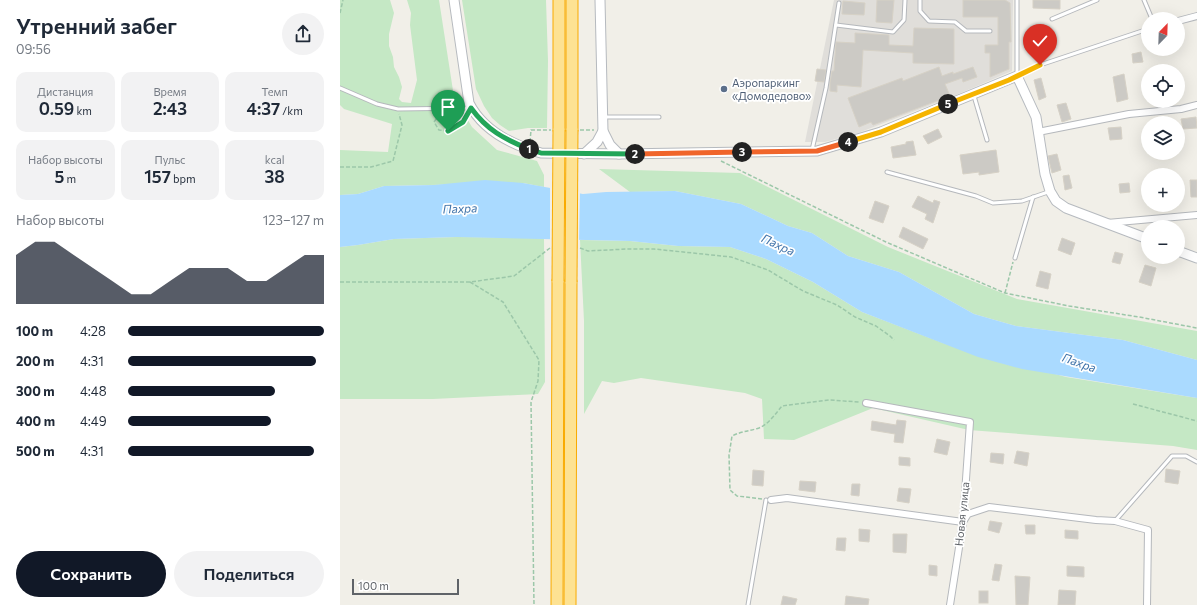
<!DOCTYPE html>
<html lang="ru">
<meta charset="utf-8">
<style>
body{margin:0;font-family:Commissioner,sans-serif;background:#f2f2f3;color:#1f2937;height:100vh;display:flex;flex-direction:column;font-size:15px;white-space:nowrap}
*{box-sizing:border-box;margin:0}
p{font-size:13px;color:#747a83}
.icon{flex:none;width:22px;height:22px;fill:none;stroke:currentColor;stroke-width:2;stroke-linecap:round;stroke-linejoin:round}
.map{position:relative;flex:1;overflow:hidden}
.panel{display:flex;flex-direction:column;background:#fff;width:340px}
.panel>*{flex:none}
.needle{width:26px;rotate:23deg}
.buttons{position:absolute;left:801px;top:12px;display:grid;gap:8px}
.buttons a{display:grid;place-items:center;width:44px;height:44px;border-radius:50%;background:#fff;box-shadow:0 4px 16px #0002;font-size:20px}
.scale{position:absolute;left:12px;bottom:10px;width:107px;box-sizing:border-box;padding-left:4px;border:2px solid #5f6368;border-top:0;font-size:11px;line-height:14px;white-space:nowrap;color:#5f6368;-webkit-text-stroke:3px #fff;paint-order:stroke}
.pin{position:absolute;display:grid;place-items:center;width:34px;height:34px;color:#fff;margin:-41px -17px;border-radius:50% 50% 50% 0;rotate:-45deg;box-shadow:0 0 4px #0007}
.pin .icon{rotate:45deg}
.km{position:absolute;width:20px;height:20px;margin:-10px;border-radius:50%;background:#222;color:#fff;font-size:11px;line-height:20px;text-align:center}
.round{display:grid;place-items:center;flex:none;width:42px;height:42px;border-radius:21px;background:#f2f2f3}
.head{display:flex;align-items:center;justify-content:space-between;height:68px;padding:0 16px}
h1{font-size:22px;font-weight:600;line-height:30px}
.metrics{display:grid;grid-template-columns:repeat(3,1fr);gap:6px;height:68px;padding:4px 16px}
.metrics div{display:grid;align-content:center;border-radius:10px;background:#f2f2f3;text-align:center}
.metrics b{font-size:17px;font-weight:600}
.metrics small{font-size:11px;font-weight:400}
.metrics p{font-size:11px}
.chart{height:112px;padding:8px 16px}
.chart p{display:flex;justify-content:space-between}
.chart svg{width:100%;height:72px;margin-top:4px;fill:#111827;opacity:.7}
.action{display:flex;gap:8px;margin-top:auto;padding:8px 16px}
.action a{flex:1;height:46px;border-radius:24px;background:#111827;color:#fff;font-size:16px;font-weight:600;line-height:46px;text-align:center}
.action a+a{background:#f2f2f3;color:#1f2937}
ul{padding:0 16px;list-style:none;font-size:13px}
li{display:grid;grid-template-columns:64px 48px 1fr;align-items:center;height:30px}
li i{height:10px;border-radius:5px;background:#111827}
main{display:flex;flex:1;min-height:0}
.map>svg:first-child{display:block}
.industrial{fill:#e0deda}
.green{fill:#c5e8c5}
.water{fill:#aadaff}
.pier{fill:#f1efe8}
.building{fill:#cccac5;stroke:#d6d1c6}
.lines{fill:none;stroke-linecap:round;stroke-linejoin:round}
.lane-casing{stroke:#b5b8bc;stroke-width:5}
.street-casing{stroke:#b5b8bc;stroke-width:8}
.secondary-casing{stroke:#b6babf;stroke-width:11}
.highway-casing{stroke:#f9ab00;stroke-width:13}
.path{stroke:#9cc7a9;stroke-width:1.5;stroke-dasharray:4 2;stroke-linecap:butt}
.lane{stroke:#fff;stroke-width:3}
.street{stroke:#fff;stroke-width:6}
.secondary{stroke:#fff;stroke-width:9}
.highway{stroke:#fde293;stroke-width:11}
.highway-bridge-casing{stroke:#f9ab00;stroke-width:13;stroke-linecap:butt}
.highway-bridge{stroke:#fde293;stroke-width:11}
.split-1-casing{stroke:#fff;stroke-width:8}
.split-2-casing{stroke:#fff;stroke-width:8}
.split-3-casing{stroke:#fff;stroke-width:8}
.split-4-casing{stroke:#fff;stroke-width:8}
.split-5-casing{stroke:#fff;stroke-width:8}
.split-6-casing{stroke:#fff;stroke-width:8}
.split-1{stroke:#22a559;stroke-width:5}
.split-2{stroke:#22a559;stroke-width:5}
.split-3{stroke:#f0652b;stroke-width:5}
.split-4{stroke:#f0652b;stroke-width:5}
.split-5{stroke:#f5b400;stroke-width:5}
.split-6{stroke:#f5b400;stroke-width:5}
.service-dot{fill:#5c6f8a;stroke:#fff;stroke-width:1.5}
.labels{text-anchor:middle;stroke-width:3.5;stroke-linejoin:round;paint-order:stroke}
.service-label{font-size:11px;fill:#4e5e75;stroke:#fff;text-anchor:start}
.street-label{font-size:11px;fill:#5f6368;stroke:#fff}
.water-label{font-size:12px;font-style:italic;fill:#4174aa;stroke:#fff}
</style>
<main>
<section class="panel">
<div class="head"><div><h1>Утренний забег</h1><p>09:56</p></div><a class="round"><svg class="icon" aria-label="share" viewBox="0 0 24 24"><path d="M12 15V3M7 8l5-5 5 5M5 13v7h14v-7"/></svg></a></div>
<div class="metrics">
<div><p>Дистанция</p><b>0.59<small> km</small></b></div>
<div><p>Время</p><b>2:43</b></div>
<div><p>Темп</p><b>4:37<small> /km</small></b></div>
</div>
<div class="metrics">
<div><p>Набор высоты</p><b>5<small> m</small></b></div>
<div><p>Пульс</p><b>157<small> bpm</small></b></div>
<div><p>kcal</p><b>38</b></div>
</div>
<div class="chart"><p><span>Набор высоты</span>123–127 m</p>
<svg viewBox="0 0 160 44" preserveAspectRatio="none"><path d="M0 44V14L10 6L20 6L30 14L40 22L50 30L60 38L70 38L80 30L90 22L100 22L110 22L120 30L130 30L140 22L150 14L160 14V44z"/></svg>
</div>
<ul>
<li><b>100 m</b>4:28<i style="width:100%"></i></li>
<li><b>200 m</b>4:31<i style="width:96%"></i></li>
<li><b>300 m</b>4:48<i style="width:75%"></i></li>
<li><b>400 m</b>4:49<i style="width:73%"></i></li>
<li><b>500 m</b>4:31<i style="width:95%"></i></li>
</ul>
<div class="action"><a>Сохранить</a><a>Поделиться</a></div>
</section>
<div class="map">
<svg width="857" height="605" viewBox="0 0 857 605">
<rect width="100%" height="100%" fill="#f1efe8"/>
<polygon class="industrial" points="494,0 673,0 672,71 609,98 518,133 485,142 465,142"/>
<g class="green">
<polygon points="0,0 50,0 54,13 49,34 49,46 53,57 54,67 59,77 62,87 59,99 62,102 71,103 77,80 70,25 71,13 67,0 99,0 114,97 132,127 157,150 197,161 204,175 204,187 183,183 44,186 18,194 0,195 0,150 48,152 52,124 4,109 0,105"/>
<polygon points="122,0 206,0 208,61 207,128 188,128 169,131 160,125 152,118 144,106 136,89"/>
<polygon points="259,169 400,173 548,247 677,299 857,331 857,360 783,340 676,326 634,314 559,272 508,256 472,233 448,226 401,204 335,191 290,192"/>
<polygon points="117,237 204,238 205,382 198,394 93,399 0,399 0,247 18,245 54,239"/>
<polygon points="240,240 290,241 338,246 390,247 426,259 473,282 522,312 603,343 726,377 857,398 857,450 833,446 629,430 533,408 454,440 424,439 422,399 405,393 301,378 274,383 262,381 244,414 244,321"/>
</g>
<polygon class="water" points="145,180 183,183 243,194 266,192 335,191 401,204 448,226 472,233 508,256 559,272 634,314 676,326 783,340 857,360 857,398 682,369 638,357 522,312 473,282 426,259 390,247 338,246 290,241 117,237 54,239 18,245 0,247 0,195 18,194 44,186 94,185"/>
<polygon class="pier" points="210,186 240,191 239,242 210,240"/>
<g class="building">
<polygon points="537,0 554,0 552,23 536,22"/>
<polygon points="623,0 665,0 670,3 671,42 669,42 669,69 650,77 650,53 645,53 645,45 658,45 658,17 623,17"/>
<polygon points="693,0 720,0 720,9 693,8"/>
<polygon points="503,1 525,3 524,15 502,14"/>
<polygon points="574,28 614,29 614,64 573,63 573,53 523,50 521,87 497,85 497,92 490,91 490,83 492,71 494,71 496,42 515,43 515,33 549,35 549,45 573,46"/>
<polygon points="801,52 803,62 793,63 792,54"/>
<polygon points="599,67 602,76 613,72 613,74 633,67 637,77 623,82 622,78 605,84 610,96 533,125 531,122 519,127 508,98 562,78 563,81"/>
<polygon points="477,69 486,70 484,82 475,81"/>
<polygon points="784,74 788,99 777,102 773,77"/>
<polygon points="701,78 706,97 699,100 694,80"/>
<polygon points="726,103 731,119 722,122 717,105"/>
<polygon points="856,117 857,128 843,129 841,119"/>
<polygon points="781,127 782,139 770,140 768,128"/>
<polygon points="598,129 602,137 588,144 583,136"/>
<polygon points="573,141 576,155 553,158 551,147 566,144 566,142"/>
<polygon points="656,150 659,172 639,175 639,172 623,174 620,155"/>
<polygon points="717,154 721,170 712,173 708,156"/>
<polygon points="729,175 732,188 725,190 723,176"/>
<polygon points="850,180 857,180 857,197 851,197"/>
<polygon points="789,183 790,192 780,193 779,184"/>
<polygon points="578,196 593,203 594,200 600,202 593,223 585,219 587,214 572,207"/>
<polygon points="535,201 549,206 543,223 529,218"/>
<polygon points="563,227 588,239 583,249 559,237"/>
<polygon points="722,238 735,243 731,255 718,250"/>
<polygon points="775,252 783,254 780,264 772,262"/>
<polygon points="805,265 816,268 811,286 799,282"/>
<polygon points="700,271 711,274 708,289 696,286"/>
<polygon points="557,420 566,421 563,443 554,442 555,434 531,430 532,421 556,425"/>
<polygon points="597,439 610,442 607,455 594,452"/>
<polygon points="677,451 689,453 687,466 674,463"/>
<polygon points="651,453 664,454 663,464 650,462"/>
<polygon points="559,457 570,458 570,466 559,465"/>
<polygon points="826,469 840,471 838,484 825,482"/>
<polygon points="413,470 424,471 423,486 412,485"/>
<polygon points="460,481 476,482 475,492 459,490"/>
<polygon points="512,484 520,484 519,496 511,495"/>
<polygon points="559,488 571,489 569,503 557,501"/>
<polygon points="650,521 662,523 659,533 648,530"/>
<polygon points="685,525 695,525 695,534 686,534"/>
<polygon points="519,529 530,530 529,542 519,541"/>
<polygon points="725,530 738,531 738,539 725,538"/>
<polygon points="553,534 567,534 566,553 553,552"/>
<polygon points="497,538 506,538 505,551 496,550"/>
<polygon points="655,564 662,565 659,581 652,580"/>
<polygon points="589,565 597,566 597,576 589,575"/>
<polygon points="727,566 744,567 744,577 727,576"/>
<polygon points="675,576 690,577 688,605 676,605"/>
<polygon points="719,590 736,591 735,605 718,605"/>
<rect x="639" y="591" width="9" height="12"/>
<polygon points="443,596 457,599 455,605 441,605"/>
<polygon points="506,596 529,599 528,605 505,605"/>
</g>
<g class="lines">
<defs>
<g id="lane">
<polyline points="580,0 580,11 589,21 615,22 626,31 650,31"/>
<polyline points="677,0 677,76 700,65 808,29"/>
<polyline points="804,0 812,19"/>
<polyline points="712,19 757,0"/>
<polyline points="496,25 553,32 564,20 565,0"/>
<polyline points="0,88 37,104 58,109 130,108"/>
<polyline points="634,96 647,140"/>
<polyline points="264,117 319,117"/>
<polyline points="472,150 486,88 499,3"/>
<polyline points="547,172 636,196 653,203 682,201 708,192"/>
<polyline points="675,258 693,197"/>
<polyline points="775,521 832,456 846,456 857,462"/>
<polyline points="408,605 426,500"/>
</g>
<g id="street">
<polyline points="838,21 857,16"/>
<polyline points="698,132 789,114 841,109 857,105"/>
<polyline points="767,223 857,215"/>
<polyline points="526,403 630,422 623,522 610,605"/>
<polyline points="431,500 447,498 623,522 628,514 649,507 756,520 775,521 808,530 807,605"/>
</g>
<g id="secondary">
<path d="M 114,0 L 129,103 C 143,131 172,145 201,153 L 279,154 L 477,151 L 541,132 L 677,76 L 696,117 L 705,174 L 710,191 L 716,201 L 726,208 L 808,239"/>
<polyline points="260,0 263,131 270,145 279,154"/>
<polyline points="244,154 257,142 263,131"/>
<polyline points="838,251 857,258"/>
</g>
<g id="highway">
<polyline points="232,0 232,130"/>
<polyline points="219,130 219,0"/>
<polyline points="217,605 218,281"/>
<polyline points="230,605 231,282"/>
</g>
</defs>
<use href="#lane" class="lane-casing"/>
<use href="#street" class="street-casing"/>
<use href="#secondary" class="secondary-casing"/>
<use href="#highway" class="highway-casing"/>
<g class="path">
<polyline points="0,13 3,0"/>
<polyline points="100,114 94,122 99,130 108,131 123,122 127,114"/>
<polyline points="240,130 254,130"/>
<polyline points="190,142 191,130 211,130"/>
<polyline points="381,161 546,242 665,293 729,306 799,317 857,328"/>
<polyline points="0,167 31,167 53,161 62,125 59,114"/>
<polyline points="240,248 248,251 287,249 314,249 391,257 428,270 463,291 497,305 515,317 536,326 550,336 554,340"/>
<polyline points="0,282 130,282 174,276 210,248"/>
<polyline points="130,282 163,302 199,360 198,381 191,402 194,605"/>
<polyline points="665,293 673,262"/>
<polyline points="793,404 857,421"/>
<path d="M 422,499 L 397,496 L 390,490 L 389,455 L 392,436 C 402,431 410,431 419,428 C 429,424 436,413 442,406 L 489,400 L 520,402"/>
</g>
<use href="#lane" class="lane"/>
<use href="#street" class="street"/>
<use href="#secondary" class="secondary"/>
<use href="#highway" class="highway"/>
<defs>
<g id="highway-bridge">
<polyline points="218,281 219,130"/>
<polyline points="231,282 232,130"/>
</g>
</defs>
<use href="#highway-bridge" class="highway-bridge-casing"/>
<use href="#highway-bridge" class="highway-bridge"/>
</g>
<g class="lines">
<defs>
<path id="split-1" d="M 108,131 L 123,122 L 131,108 C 147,130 164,139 189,149"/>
<polyline id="split-2" points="189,149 201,153 295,154"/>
<polyline id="split-3" points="295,154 402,152"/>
<polyline id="split-4" points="402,152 477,151 508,142"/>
<polyline id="split-5" points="508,142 541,132 608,104"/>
<polyline id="split-6" points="608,104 669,80 700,65"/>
</defs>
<use href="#split-1" class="split-1-casing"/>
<use href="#split-2" class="split-2-casing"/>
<use href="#split-3" class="split-3-casing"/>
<use href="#split-4" class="split-4-casing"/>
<use href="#split-5" class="split-5-casing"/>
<use href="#split-6" class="split-6-casing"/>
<use href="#split-1" class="split-1"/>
<use href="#split-2" class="split-2"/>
<use href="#split-3" class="split-3"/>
<use href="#split-4" class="split-4"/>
<use href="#split-5" class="split-5"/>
<use href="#split-6" class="split-6"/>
</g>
<circle class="service-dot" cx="384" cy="89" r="4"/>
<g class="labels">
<g class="service-label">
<text x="392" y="87">Аэропаркинг<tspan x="392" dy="13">«Домодедово»</tspan></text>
</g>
<g class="street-label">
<text transform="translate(622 514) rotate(-84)" y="4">Новая улица</text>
</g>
<g class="water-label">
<text transform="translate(120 209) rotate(-2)" y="4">Пахра</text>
<text transform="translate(438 245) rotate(25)" y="4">Пахра</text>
<text transform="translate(739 363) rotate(19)" y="4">Пахра</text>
</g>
</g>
</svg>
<div class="buttons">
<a><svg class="needle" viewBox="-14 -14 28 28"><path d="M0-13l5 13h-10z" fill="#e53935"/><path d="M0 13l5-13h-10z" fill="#747a83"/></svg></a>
<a><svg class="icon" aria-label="locate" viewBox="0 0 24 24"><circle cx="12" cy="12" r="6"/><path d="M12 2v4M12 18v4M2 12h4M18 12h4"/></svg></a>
<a><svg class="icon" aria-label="layers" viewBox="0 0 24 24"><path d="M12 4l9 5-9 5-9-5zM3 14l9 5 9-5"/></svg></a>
<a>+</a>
<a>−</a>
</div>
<div class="scale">100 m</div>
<div class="pin" style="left:108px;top:131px;background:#1e9e55"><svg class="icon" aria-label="arrive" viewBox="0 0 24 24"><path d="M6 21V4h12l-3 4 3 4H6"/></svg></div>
<div class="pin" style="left:700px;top:65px;background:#d93025"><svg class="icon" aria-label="check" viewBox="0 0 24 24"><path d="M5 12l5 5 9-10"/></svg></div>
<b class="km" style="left:189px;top:149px">1</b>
<b class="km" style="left:295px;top:154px">2</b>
<b class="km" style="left:402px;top:152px">3</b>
<b class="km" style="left:508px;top:142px">4</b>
<b class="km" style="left:608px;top:104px">5</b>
</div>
</main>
